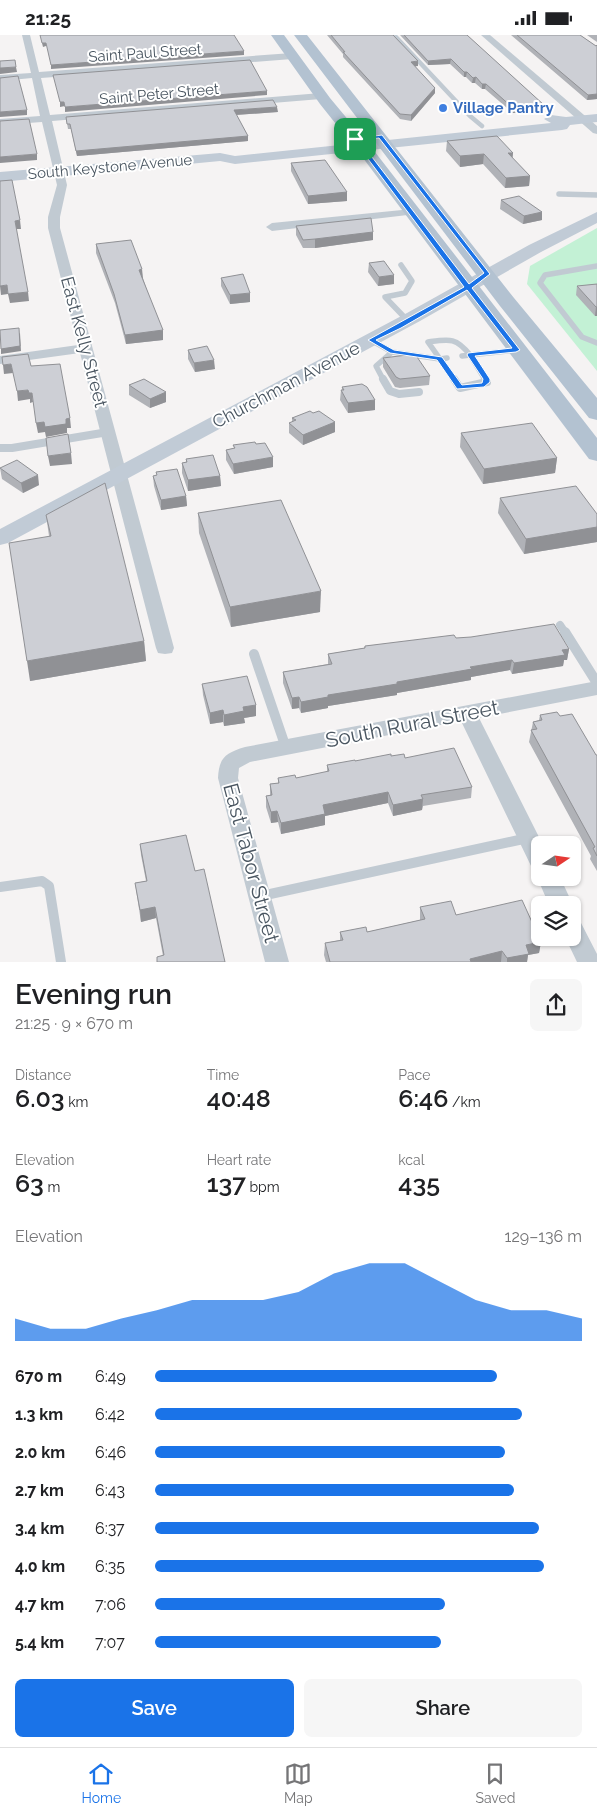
<!DOCTYPE html>
<meta charset="utf-8">
<style>
body{margin:0;font-family:Raleway,sans-serif;background:#f6f6f6;color:#202124;height:100vh;display:flex;flex-direction:column;font-size:19px;white-space:nowrap}
*{box-sizing:border-box;margin:0}
p{font-size:16px;color:#757577}
.icon{flex:none;width:28px;height:28px;fill:none;stroke:currentColor;stroke-width:2;stroke-linecap:round;stroke-linejoin:round}
.map{position:relative;height:927px;overflow:hidden}
.drawer{display:flex;flex-direction:column;background:#fff;flex:1}
.drawer>*{flex:none}
.needle{width:32px;rotate:77deg}
.controls{position:absolute;left:531px;top:801px;display:grid;gap:10px}
.controls a{display:grid;place-items:center;width:50px;height:50px;border-radius:8px;background:#fff;box-shadow:0 1px 4px #0004;font-size:25px}
.pin{position:absolute;display:grid;place-items:center;width:42px;height:42px;color:#fff;margin:-21px;border-radius:10px;box-shadow:0 2px 8px #0006}
.round{display:grid;place-items:center;flex:none;width:52px;height:52px;border-radius:8px;background:#f6f6f6}
.summary{display:flex;align-items:center;justify-content:space-between;height:85px;padding:0 15px}
h1{font-size:28px;font-weight:600;line-height:38px}
.metrics{display:grid;grid-template-columns:repeat(3,1fr);gap:8px;height:85px;padding:5px 15px}
.metrics div{display:grid;align-content:center}
.metrics b{font-size:25px;font-weight:600}
.metrics small{font-size:14px;font-weight:400}
.metrics p{font-size:14px}
.chart{height:140px;padding:10px 15px}
.chart p{display:flex;justify-content:space-between}
.chart svg{width:100%;height:90px;margin-top:5px;fill:#1a73e8;opacity:.7}
.cta{display:flex;gap:10px;margin-top:auto;padding:10px 15px}
.cta a{flex:1;height:58px;border-radius:8px;background:#1a73e8;color:#fff;font-size:20px;font-weight:600;line-height:58px;text-align:center}
.cta a+a{background:#f6f6f6;color:#202124}
ul{padding:0 15px;list-style:none;font-size:16px}
li{display:grid;grid-template-columns:80px 60px 1fr;align-items:center;height:38px}
li i{height:12px;border-radius:6px;background:#1a73e8}
.status{display:flex;justify-content:space-between;align-items:center;height:35px;padding:0 25px;background:#fff;direction:ltr}
.status svg{height:14px;fill:currentColor}
.tabs{display:flex;justify-content:space-around;align-items:center;height:70px;border-top:1px solid #e0e0e0;background:#fff;font-size:14px;color:#757577}
.tabs a{display:grid;justify-items:center;gap:2px}
.tabs .on{color:#1a73e8}
.map>svg:first-child{display:block}
.green{fill:#c3f1d5}
.lines{fill:none;stroke-linecap:round;stroke-linejoin:round}
.service-far3{stroke:#c1cad2;stroke-width:4.5}
.service-far2{stroke:#c1cad2;stroke-width:5.5}
.service-far1{stroke:#c1cad2;stroke-width:8}
.service{stroke:#c1cad2;stroke-width:10}
.minor{fill:#c1cad2;fill-rule:evenodd}
.secondary{fill:#c1cbd6;fill-rule:evenodd}
.primary{fill:#b3c2d1;fill-rule:evenodd}
.wall{fill:#b0b2b7}
.shaded-wall{fill:#909195}
.building{fill:#cdcfd5;stroke:#909195}
.route{fill:#1a73e8;stroke:#fff;fill-rule:evenodd}
.shop-dot{fill:#3f7fe0;stroke:#fff;stroke-width:2}
.labels{text-anchor:middle;stroke-width:4;stroke-linejoin:round;paint-order:stroke}
.far-street-label{font-size:15px;fill:#4a5661;stroke:#fff}
.far-shop-label{font-size:15px;font-weight:bold;fill:#366cbe;stroke:#fff;text-anchor:start}
.street-label{font-size:18px;fill:#4a5661;stroke:#fff}
.near-street-label{font-size:21px;fill:#4a5661;stroke:#fff}
</style>
<div class="status"><b>21:25</b><svg viewBox="0 0 49 12"><path d="M0 12V9h3v3zM5 12V6h3v6zM10 12V3h3v9zM15 12V0h3v12zM26 1h20v11H26zM47 4h2v5h-2z"/></svg></div>
<div class="map">
<svg width="597" height="927" viewBox="0 0 597 927">
<rect width="100%" height="100%" fill="#f5f3f3"/>
<polygon class="green" points="597,193 597,336 527,249 530,231"/>
<g class="lines">
<polyline class="service-far3" points="394,0 470,81 482,91"/>
<g class="service-far2">
<polyline points="559,159 597,160"/>
<polyline points="401,230 412,246 405,258 385,262 408,286"/>
<polyline points="597,231 545,240 540,248 582,302 597,308"/>
<polyline points="371,305 392,317 440,324 455,346"/>
<path d="M 447,323 L 440,324 L 428,307 C 449,304 456,302 470,320 L 462,321"/>
<polyline points="384,346 376,331 392,317"/>
<polyline points="486,346 470,320 516,315"/>
</g>
<g class="service-far1">
<polyline points="383,344 390,356 399,359 419,357"/>
<polyline points="454,344 460,353 487,347 485,344"/>
<polyline points="0,413 12,413 108,397"/>
<polyline points="560,590 566,599"/>
</g>
<g class="service">
<polyline points="565,597 597,648"/>
<polyline points="254,619 286,713"/>
<polyline points="0,852 42,846 49,851 61,927"/>
<polyline points="261,861 528,803"/>
</g>
<g class="minor">
<polygon points="22,0 30,0 39,37 292,18 296,21 292,24 41,43 50,80 321,58 326,61 321,64 52,86 67,150 60,182 60,193 174,613 172,618 165,619 158,618 156,613 80,318 0,329 0,321 78,310 48,193 48,182 57,150 42,87 0,90 0,84 40,81 32,43 0,46 0,40 31,38"/>
<polygon points="481,0 490,0 597,91 597,99 593,98"/>
<polygon points="412,174 416,175 418,177 416,179 272,196 266,192 272,188"/>
<path d="M 597,646 L 597,660 L 479,683 L 543,810 L 540,810 L 540,842 L 560,842 L 573,870 L 549,870 L 537,842 L 540,836 L 532,833 L 461,686 L 250,727 L 239,733 L 238,743 L 289,927 L 265,927 L 218,743 C 219,723 225,718 245,712 Z"/>
<polygon points="572,883 580,886 597,919 597,927 577,927 565,902 572,902"/>
</g>
<g class="secondary">
<polygon points="597,79 597,87 570,90 567,94 562,95 235,129 220,126 0,147 0,137 220,118 235,121 551,88 544,84 551,80 566,82"/>
<polygon points="597,177 597,188 541,217 420,286 8,508 0,510 0,494 407,278 529,210"/>
</g>
<g class="primary">
<polygon points="271,0 284,0 330,63 375,117 597,403 597,426 589,424 363,123 320,69"/>
<polygon points="294,0 307,0 514,263 597,363 597,385 589,383 500,271"/>
</g>
</g>
<g class="wall">
<polygon points="327,0 393,0 418,31 415,31 435,58 411,86 400,84 343,22 343,19"/>
<polygon points="400,0 467,0 544,75 513,78 485,54 482,54 475,48 472,48 466,42 464,42 450,29 428,30"/>
<polygon points="511,0 580,0 596,11 597,10 597,64 587,65"/>
<polygon points="587,0 597,0 597,7"/>
<polygon points="278,77 236,80 248,101 248,106 77,121 71,94 68,94 66,82"/>
<polygon points="447,106 513,118 512,123 530,141 529,151 505,153 483,129 460,132 446,116"/>
<polygon points="291,128 347,157 347,166 308,169 291,136"/>
<polygon points="501,165 542,177 542,185 523,189 500,174"/>
<polygon points="296,191 373,197 373,205 315,213 303,213 296,200"/>
<polygon points="96,209 143,243 163,305 126,309 115,268 96,218"/>
<polygon points="369,228 394,249 378,251 368,237"/>
<polygon points="221,243 250,267 230,269 221,251"/>
<polygon points="597,249 597,281 595,281 576,260 577,251"/>
<polygon points="188,315 215,334 195,337 188,324"/>
<polygon points="383,323 430,341 429,350 400,353 395,352 383,332"/>
<polygon points="129,350 166,357 166,367 150,373 129,360"/>
<polygon points="342,352 375,365 375,375 348,378 340,365 341,355 342,355"/>
<polygon points="313,378 335,387 335,397 303,410 289,398 289,388 292,387 292,383"/>
<polygon points="461,398 557,423 555,438 483,449 460,412"/>
<polygon points="233,410 273,432 234,439 226,425 226,415 234,413"/>
<polygon points="186,424 220,441 221,451 188,456 182,438 182,428 186,427"/>
<polygon points="0,433 39,450 23,458 2,444"/>
<polygon points="156,437 186,461 187,471 161,475 154,451 153,441 157,440"/>
<polygon points="500,463 597,479 597,507 524,519 498,478"/>
<polygon points="198,478 320,577 231,592 199,498"/>
<polygon points="46,480 144,606 146,626 30,646 49,501"/>
<polygon points="456,603 569,614 567,625 564,625 563,631 512,639 510,635 471,642 471,645 397,658 397,660 328,671 328,673 301,678 299,673 292,674 283,648 283,637 328,629 328,619 364,613 365,611"/>
<polygon points="202,649 256,670 256,681 244,683 245,688 224,691 223,687 210,689 203,660"/>
<polygon points="540,680 560,681 596,720 597,720 597,836 590,824 591,821 529,707 533,687 539,685"/>
<polygon points="391,721 405,723 472,752 471,763 423,771 422,775 393,781 388,768 325,781 325,790 281,799 278,787 271,788 266,772 266,761 270,760 270,749 278,748 278,743 296,743 327,737 327,730"/>
<polygon points="140,809 195,836 225,927 163,921 156,883 141,887 135,848 146,846 141,820"/>
<polygon points="420,872 456,880 541,907 539,918 528,920 527,927 326,927 324,920 325,908 340,905 340,897 367,897 420,885"/>
</g>
<g class="shaded-wall">
<polygon points="42,8 46,8 46,11 43,12"/>
<polygon points="244,16 244,20 51,34 51,30"/>
<polygon points="451,24 450,29 428,30 428,26"/>
<polygon points="418,26 418,31 411,32 411,27"/>
<polygon points="16,32 17,37 0,39 0,33"/>
<polygon points="464,37 467,37 466,42 464,42"/>
<polygon points="476,42 475,48 472,48 473,43"/>
<polygon points="482,49 486,49 485,54 482,54"/>
<polygon points="435,53 435,58 411,86 411,80"/>
<polygon points="267,56 267,60 65,77 65,72"/>
<polygon points="597,59 597,64 587,65 588,60"/>
<polygon points="60,67 64,67 65,71 60,72"/>
<polygon points="544,70 544,75 513,78 513,73"/>
<polygon points="277,72 278,77 234,80 234,75"/>
<polygon points="27,75 27,80 0,82 0,77"/>
<polygon points="248,101 248,106 77,121 76,116"/>
<polygon points="508,118 513,118 512,128"/>
<polygon points="37,119 37,125 0,128 0,122"/>
<polygon points="484,119 483,129 460,132 460,121"/>
<polygon points="530,141 529,151 505,153 506,143"/>
<polygon points="347,157 347,166 308,169 308,161"/>
<polygon points="542,177 542,185 523,189 524,181"/>
<polygon points="20,185 21,194 16,194 15,186"/>
<polygon points="373,197 373,205 315,213 315,204"/>
<polygon points="142,234 143,243 139,243 139,235"/>
<polygon points="394,240 394,249 378,251 379,242"/>
<polygon points="7,250 8,259 1,260 0,251"/>
<polygon points="28,257 29,266 10,268 8,259"/>
<polygon points="250,258 250,267 230,269 230,260"/>
<polygon points="596,272 597,272 597,281 595,281"/>
<polygon points="163,295 163,305 126,309 125,300"/>
<polygon points="20,298 21,316 1,319 1,314"/>
<polygon points="214,325 215,334 195,337 194,328"/>
<polygon points="11,329 13,338 4,339 3,330"/>
<polygon points="28,355 32,358 33,367 30,368 30,364 18,366 17,356"/>
<polygon points="166,357 166,367 150,373 150,364"/>
<polygon points="375,365 375,375 348,378 348,368"/>
<polygon points="70,383 71,393 67,393 67,398 46,402 45,397 38,398 36,388"/>
<polygon points="335,387 335,397 303,410 303,400"/>
<polygon points="71,418 72,429 50,431 48,421"/>
<polygon points="273,422 273,432 234,439 233,429"/>
<polygon points="557,423 555,438 483,449 484,434"/>
<polygon points="38,440 39,450 23,458 21,448"/>
<polygon points="220,441 221,451 188,456 188,445"/>
<polygon points="186,461 187,471 161,475 161,465"/>
<polygon points="597,492 597,507 524,519 526,504"/>
<polygon points="321,556 320,577 231,592 230,572"/>
<polygon points="144,606 146,626 30,646 27,626"/>
<polygon points="569,614 567,625 564,625 563,631 512,639 514,628 562,615"/>
<polygon points="512,625 510,635 471,642 471,645 397,658 397,660 328,671 328,673 301,678 301,667 328,660 470,632"/>
<polygon points="299,662 299,673 292,674 292,663"/>
<polygon points="256,670 256,681 244,683 245,688 224,691 224,680 243,672"/>
<polygon points="223,675 223,687 210,689 210,678"/>
<polygon points="388,757 388,768 325,781 325,790 281,799 281,788 323,770"/>
<polygon points="423,764 422,775 393,781 393,770"/>
<polygon points="277,776 278,787 271,788 271,777"/>
<polygon points="155,872 156,883 141,887 140,875"/>
<polygon points="541,907 539,918 528,920 527,927 507,927 507,923 526,910"/>
<polygon points="502,916 501,927 469,927 470,924"/>
</g>
<g class="building">
<polygon points="40,0 234,0 244,16 51,30 46,8 42,8"/>
<polygon points="331,0 393,0 418,26 411,27 435,53 411,80 400,79 343,17 345,17"/>
<polygon points="404,0 467,0 544,70 513,73 486,49 482,49 476,42 473,43 467,37 464,37 451,24 428,26"/>
<polygon points="517,0 580,0 596,11 597,10 597,59 588,60"/>
<polygon points="15,25 16,32 0,33 0,26"/>
<polygon points="250,25 267,56 65,72 64,67 60,67 53,40"/>
<polygon points="18,41 27,75 0,77 0,43"/>
<polygon points="273,65 277,72 234,75 248,101 76,116 70,89 67,89 66,82"/>
<polygon points="29,84 37,119 0,122 0,86"/>
<polygon points="497,101 513,118 508,118 530,141 506,143 484,119 460,121 447,106"/>
<polygon points="325,125 347,157 308,161 291,128"/>
<polygon points="12,145 20,185 15,186 28,257 8,259 7,250 0,251 0,146"/>
<polygon points="519,161 542,177 524,181 501,165"/>
<polygon points="371,183 373,197 315,204 303,205 296,191"/>
<polygon points="131,205 142,234 139,235 163,295 125,300 114,259 96,209"/>
<polygon points="384,226 394,240 379,242 369,228"/>
<polygon points="243,239 250,258 230,260 221,243"/>
<polygon points="597,249 597,272 596,272 577,251"/>
<polygon points="19,293 20,311 1,314 0,295"/>
<polygon points="207,311 214,325 194,328 188,315"/>
<polygon points="28,319 31,331 60,329 70,383 66,384 66,389 45,392 44,387 36,388 32,358 29,358 28,355 17,356 11,329 3,330 2,322"/>
<polygon points="415,319 430,341 400,344 396,342 383,323"/>
<polygon points="144,344 166,357 150,364 129,350"/>
<polygon points="362,349 367,352 375,365 348,368 341,355 344,355 342,352"/>
<polygon points="310,376 313,378 319,376 335,387 303,400 289,388 296,385 292,383"/>
<polygon points="532,388 557,423 484,434 461,398"/>
<polygon points="68,399 71,418 48,421 46,403"/>
<polygon points="255,407 256,409 265,408 273,422 233,429 226,415 235,413 233,410"/>
<polygon points="213,420 220,441 188,445 182,428 187,427 186,424"/>
<polygon points="17,425 38,440 21,448 0,433"/>
<polygon points="177,434 186,461 161,465 153,441 157,440 156,437"/>
<polygon points="105,448 144,606 27,626 9,508 51,501 46,480"/>
<polygon points="576,451 597,479 597,492 526,504 500,463"/>
<polygon points="281,465 321,556 230,572 198,478"/>
<polygon points="554,589 569,614 562,615 565,620 514,628 512,625 470,632 472,634 397,647 397,649 328,660 328,662 301,667 299,662 292,663 283,637 332,629 328,619 365,613 365,611 454,600 456,603 471,602"/>
<polygon points="247,641 256,670 243,672 244,676 224,680 223,675 210,678 202,649"/>
<polygon points="557,677 560,681 572,679 596,720 597,720 597,821 593,813 595,812 531,695 537,694 533,687 542,685 540,680"/>
<polygon points="454,713 472,752 421,760 423,764 393,770 388,757 323,770 325,779 281,788 277,776 271,777 266,761 272,760 270,749 279,748 278,743 295,740 296,743 329,736 327,730 355,725 355,726 391,719 391,721 404,719 405,723"/>
<polygon points="186,800 195,836 204,834 225,927 157,927 157,922 164,920 155,872 140,875 135,848 147,846 140,809"/>
<polygon points="522,865 541,907 526,910 529,919 507,923 502,916 470,924 471,927 330,927 325,908 343,905 340,897 366,892 367,897 425,884 420,872 451,866 456,880"/>
</g>
<path class="route" d="M 382,100 L 490,239 L 472,253 L 520,315 L 516,317 L 475,321 L 490,344 L 490,347 L 484,352 L 457,354 L 437,325 L 390,318 L 368,305 L 464,252 L 353,104 ZM 379,103 L 484,238 L 469,249 L 359,105 ZM 467,255 L 512,313 L 468,318 L 467,320 L 483,344 L 482,348 L 462,350 L 442,322 L 394,315 L 376,305 L 401,293 Z"/>
<circle class="shop-dot" cx="443" cy="73" r="5"/>
<g class="labels">
<g class="far-street-label">
<text transform="translate(145 18) rotate(-4)" y="5">Saint Paul Street</text>
<text transform="translate(159 59) rotate(-5)" y="5">Saint Peter Street</text>
<text transform="translate(110 132) rotate(-5)" y="5">South Keystone Avenue</text>
</g>
<g class="far-shop-label">
<text x="453" y="78">Village Pantry</text>
</g>
<g class="street-label">
<text transform="translate(84 307) rotate(75)" y="6">East Kelly Street</text>
<text transform="translate(286 350) rotate(-28)" y="6">Churchman Avenue</text>
</g>
<g class="near-street-label">
<text transform="translate(412 689) rotate(-11)" y="7">South Rural Street</text>
<text transform="translate(251 828) rotate(75)" y="7">East Tabor Street</text>
</g>
</g>
</svg>
<div class="controls">
<a><svg class="needle" viewBox="-14 -14 28 28"><path d="M0-13l5 13h-10z" fill="#e53935"/><path d="M0 13l5-13h-10z" fill="#757577"/></svg></a>
<a><svg class="icon" aria-label="layers" viewBox="0 0 24 24"><path d="M12 4l9 5-9 5-9-5zM3 14l9 5 9-5"/></svg></a>
</div>
<div class="pin" style="left:355px;top:104px;background:#1e9e55"><svg class="icon" aria-label="arrive" viewBox="0 0 24 24"><path d="M6 21V4h12l-3 4 3 4H6"/></svg></div>
</div>
<section class="drawer">
<div class="summary"><div><h1>Evening run</h1><p>21:25 · 9 × 670 m</p></div><a class="round"><svg class="icon" aria-label="share" viewBox="0 0 24 24"><path d="M12 15V3M7 8l5-5 5 5M5 13v7h14v-7"/></svg></a></div>
<div class="metrics">
<div><p>Distance</p><b>6.03<small> km</small></b></div>
<div><p>Time</p><b>40:48</b></div>
<div><p>Pace</p><b>6:46<small> /km</small></b></div>
</div>
<div class="metrics">
<div><p>Elevation</p><b>63<small> m</small></b></div>
<div><p>Heart rate</p><b>137<small> bpm</small></b></div>
<div><p>kcal</p><b>435</b></div>
</div>
<div class="chart"><p><span>Elevation</span>129–136 m</p>
<svg viewBox="0 0 160 44" preserveAspectRatio="none"><path d="M0 44V33L10 38L20 38L30 33L40 29L50 24L60 24L70 24L80 20L90 11L100 6L110 6L120 15L130 24L140 29L150 29L160 33V44z"/></svg>
</div>
<ul>
<li><b>670 m</b>6:49<i style="width:80%"></i></li>
<li><b>1.3 km</b>6:42<i style="width:86%"></i></li>
<li><b>2.0 km</b>6:46<i style="width:82%"></i></li>
<li><b>2.7 km</b>6:43<i style="width:84%"></i></li>
<li><b>3.4 km</b>6:37<i style="width:90%"></i></li>
<li><b>4.0 km</b>6:35<i style="width:91%"></i></li>
<li><b>4.7 km</b>7:06<i style="width:68%"></i></li>
<li><b>5.4 km</b>7:07<i style="width:67%"></i></li>
</ul>
<div class="cta"><a>Save</a><a>Share</a></div>
</section>
<nav class="tabs">
<a class="on"><svg class="icon" aria-label="home" viewBox="0 0 24 24"><path d="M3 11l9-7 9 7M6 9v11h12V9"/></svg>Home</a>
<a><svg class="icon" aria-label="map" viewBox="0 0 24 24"><path d="M3 6l6-2 6 2 6-2v14l-6 2-6-2-6 2zM9 4v14M15 6v14"/></svg>Map</a>
<a><svg class="icon" aria-label="saved" viewBox="0 0 24 24"><path d="M7 4h10v16l-5-4-5 4z"/></svg>Saved</a>
</nav>
